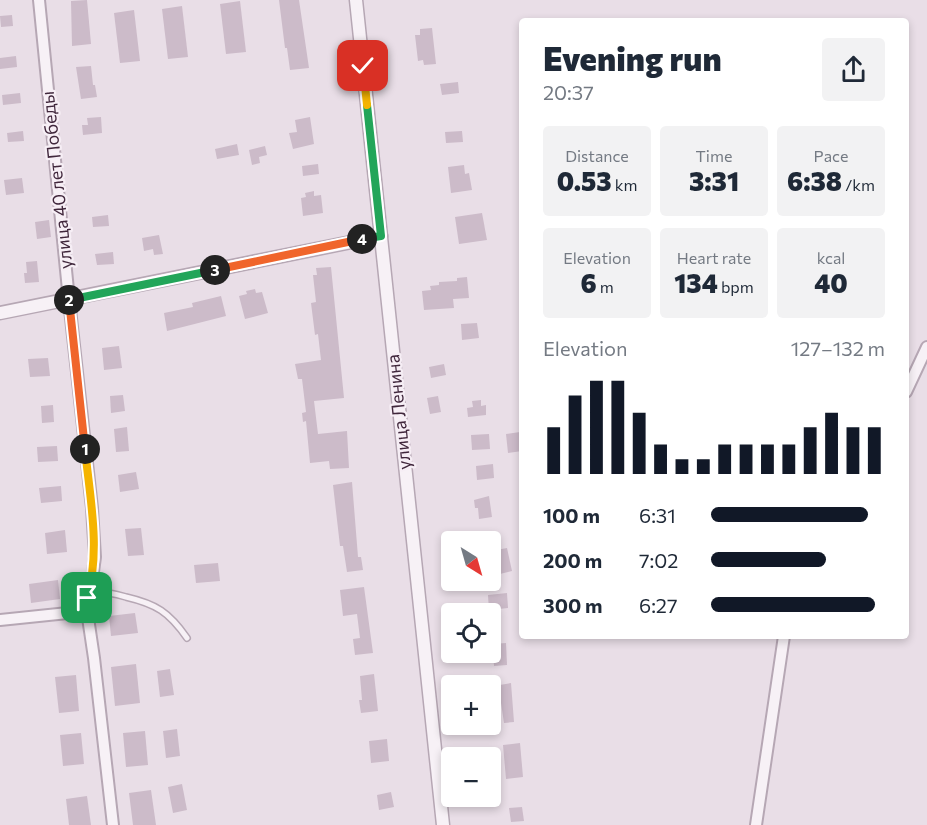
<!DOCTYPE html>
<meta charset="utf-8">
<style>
body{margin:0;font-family:Commissioner,sans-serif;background:#f2f2f3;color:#1f2937;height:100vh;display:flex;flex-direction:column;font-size:22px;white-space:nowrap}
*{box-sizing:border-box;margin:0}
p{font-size:20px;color:#747a83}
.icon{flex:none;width:33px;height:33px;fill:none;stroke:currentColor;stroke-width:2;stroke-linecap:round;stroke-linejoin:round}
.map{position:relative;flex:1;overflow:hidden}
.panel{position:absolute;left:519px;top:18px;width:390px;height:621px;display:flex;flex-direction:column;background:#fff;border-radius:6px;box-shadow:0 3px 9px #0003}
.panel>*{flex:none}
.needle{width:39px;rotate:143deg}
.tools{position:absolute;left:441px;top:531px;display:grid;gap:12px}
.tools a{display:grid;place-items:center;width:60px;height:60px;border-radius:6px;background:#fff;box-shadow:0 3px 9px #0003;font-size:30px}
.pin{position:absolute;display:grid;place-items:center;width:51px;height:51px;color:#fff;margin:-26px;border-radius:12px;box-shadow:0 3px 9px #0006}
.km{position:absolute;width:30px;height:30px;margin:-15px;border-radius:50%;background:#222;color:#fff;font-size:16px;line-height:30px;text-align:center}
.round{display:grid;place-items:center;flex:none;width:63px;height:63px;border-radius:6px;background:#f2f2f3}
.headline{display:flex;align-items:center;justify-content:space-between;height:102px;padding:0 24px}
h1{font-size:33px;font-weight:800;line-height:45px}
.metrics{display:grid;grid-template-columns:repeat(3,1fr);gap:9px;height:102px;padding:6px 24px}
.metrics div{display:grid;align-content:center;border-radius:6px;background:#f2f2f3;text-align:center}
.metrics b{font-size:26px;font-weight:800}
.metrics small{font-size:16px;font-weight:400}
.metrics p{font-size:16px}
.chart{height:168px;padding:12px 24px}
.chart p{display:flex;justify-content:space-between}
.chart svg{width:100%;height:108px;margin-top:6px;stroke:#111827;stroke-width:6}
ul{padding:0 24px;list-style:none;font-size:20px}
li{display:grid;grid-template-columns:96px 72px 1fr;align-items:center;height:45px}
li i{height:15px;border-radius:8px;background:#111827}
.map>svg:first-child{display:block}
.building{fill:#ccbbc9}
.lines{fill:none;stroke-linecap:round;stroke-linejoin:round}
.service-casing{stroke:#b6a7b4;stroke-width:8}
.minor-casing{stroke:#b6a7b4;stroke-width:14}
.tertiary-casing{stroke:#b6a7b4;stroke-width:15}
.service{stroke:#f7f1f6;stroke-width:5}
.minor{stroke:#f7f1f6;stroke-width:10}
.tertiary{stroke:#f7f1f6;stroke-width:12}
.split-1-casing{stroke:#fff;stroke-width:12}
.split-2-casing{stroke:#fff;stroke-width:12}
.split-3-casing{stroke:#fff;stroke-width:12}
.split-4-casing{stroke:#fff;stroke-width:12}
.split-5-casing{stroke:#fff;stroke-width:12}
.split-6-casing{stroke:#fff;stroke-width:12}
.split-1{stroke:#f5b400;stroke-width:8}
.split-2{stroke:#f0652b;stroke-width:8}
.split-3{stroke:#22a559;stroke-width:8}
.split-4{stroke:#f0652b;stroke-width:8}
.split-5{stroke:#22a559;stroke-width:8}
.split-6{stroke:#f5b400;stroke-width:8}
.labels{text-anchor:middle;stroke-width:4.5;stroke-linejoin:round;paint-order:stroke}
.street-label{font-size:18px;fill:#40273c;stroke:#f6eef5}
</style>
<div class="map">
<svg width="927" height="825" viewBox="0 0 927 825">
<rect width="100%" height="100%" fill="#e9dee7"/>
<g class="building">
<polygon points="87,0 91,44 72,46 71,1"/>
<polygon points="279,0 299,0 309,68 290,70 287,48 285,48"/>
<polygon points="240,1 246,52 226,54 220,4"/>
<polygon points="182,6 188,57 168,59 162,9"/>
<polygon points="134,10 140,61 120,63 114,13"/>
<polygon points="12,15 13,26 1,27 0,16"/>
<polygon points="432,28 436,64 424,65 423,60 418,61 415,35 420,35 420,29"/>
<polygon points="16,56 17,67 0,69 0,58"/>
<polygon points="91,66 93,85 95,85 97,97 81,99 76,67"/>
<polygon points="458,82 459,93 442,95 440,84"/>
<polygon points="20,93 21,103 3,105 2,95"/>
<polygon points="101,117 102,133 83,135 82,125 88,125 87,118"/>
<polygon points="310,117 314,144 293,149 289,133 297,132 295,120"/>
<polygon points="23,131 24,141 8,142 7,133"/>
<polygon points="462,131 463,142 446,143 445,132"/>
<polygon points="237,144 239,155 217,159 215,149"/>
<polygon points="265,146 267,155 259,157 260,163 252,165 249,150"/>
<polygon points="318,164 319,174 303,176 302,166"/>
<polygon points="464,165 465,174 469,173 472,190 451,193 448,167"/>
<polygon points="22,178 24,193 6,195 4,180"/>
<polygon points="314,191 314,196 321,195 323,213 303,216 301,198 306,197 305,193"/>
<polygon points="482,213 487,240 459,244 455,217"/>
<polygon points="108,215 109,226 93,227 92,217"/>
<polygon points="49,220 51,237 37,239 35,222"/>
<polygon points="159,235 163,254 154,255 153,249 144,251 142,238"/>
<polygon points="113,252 114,264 97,265 95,254"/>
<polygon points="37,261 39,282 25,283 24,273 27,273 26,262"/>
<polygon points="331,267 344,398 314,401 318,434 347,431 349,468 330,469 329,461 310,463 306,421 303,422 302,413 306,412 302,379 298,379 295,364 321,360 318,334 315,335 311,303 316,302 313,275 317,275 316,268"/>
<polygon points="467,277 469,298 453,299 454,308 424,310 422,291 431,290 430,286 439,285 439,282 457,281 457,278"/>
<polygon points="255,289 256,293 262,292 268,313 245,319 239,296 247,294 246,291"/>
<polygon points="221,296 226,316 167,331 164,313 193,307 192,303"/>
<polygon points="477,323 479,338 462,340 461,324"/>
<polygon points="119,346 122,368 104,370 102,348"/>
<polygon points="48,358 50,376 30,377 28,359"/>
<polygon points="444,364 446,375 431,378 429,367"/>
<polygon points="123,395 125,411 111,413 110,396"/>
<polygon points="438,396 441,412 430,414 427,398"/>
<polygon points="481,400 481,406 486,405 486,415 468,417 467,408 473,407 472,401"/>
<polygon points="53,405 54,422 42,423 41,406"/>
<polygon points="127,427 129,451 116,452 114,429"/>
<polygon points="520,432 522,451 508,453 506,434"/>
<polygon points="489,434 490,449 472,450 471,435"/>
<polygon points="57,446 58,461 38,462 37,447"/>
<polygon points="493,464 494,478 477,480 476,466"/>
<polygon points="136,472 139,489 120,492 118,475"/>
<polygon points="352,482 358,557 361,557 363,570 347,572 343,546 340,546 333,485"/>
<polygon points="61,486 62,501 41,503 39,488"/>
<polygon points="489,496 492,517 479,519 478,508 475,508 474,500"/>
<polygon points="141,528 144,555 128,556 125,529"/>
<polygon points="65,530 67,552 47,554 45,533"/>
<polygon points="507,548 512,571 496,575 491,551"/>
<polygon points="218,563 220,581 196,583 194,565"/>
<polygon points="58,580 60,599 31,603 29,584"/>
<polygon points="364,587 373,653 355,655 353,639 360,638 357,614 343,616 340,590"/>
<polygon points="507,593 508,608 489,610 488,595"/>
<polygon points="135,613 138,633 111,636 109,616"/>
<polygon points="506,643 507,665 494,666 492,644"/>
<polygon points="136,664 140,703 115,706 111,667"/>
<polygon points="170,669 174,695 160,697 157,671"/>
<polygon points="374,674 378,711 361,713 359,700 362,700 360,676"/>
<polygon points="76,675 79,711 59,713 55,677"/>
<polygon points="511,683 514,722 504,723 501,703 496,703 494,686"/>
<polygon points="177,729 180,756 166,758 163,731"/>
<polygon points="145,731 148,765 126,767 123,733"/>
<polygon points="81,733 84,764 63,766 60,735"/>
<polygon points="387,739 389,761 371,763 369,741"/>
<polygon points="520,743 523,777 506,779 503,745"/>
<polygon points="182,784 187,810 173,813 168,787"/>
<polygon points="151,790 156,825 133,825 129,793"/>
<polygon points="391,792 394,807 379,810 377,795"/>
<polygon points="87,796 91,825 69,825 66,799"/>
<polygon points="522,807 524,821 511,822 509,808"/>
</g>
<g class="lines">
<defs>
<path id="service" d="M 88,592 C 102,591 112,593 126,597 C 156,604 169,612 187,638"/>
<g id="minor">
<polyline points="39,0 69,300 92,508 95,557 92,579 87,598 87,611 94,658 113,825"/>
<polyline points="906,392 927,347"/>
<polyline points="0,620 87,611"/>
<polyline points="756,825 784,636"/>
</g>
<g id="tertiary">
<polyline points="356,0 443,825"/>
<polyline points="0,313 381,236"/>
</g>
</defs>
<use href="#service" class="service-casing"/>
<use href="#minor" class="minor-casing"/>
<use href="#tertiary" class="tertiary-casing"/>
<use href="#service" class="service"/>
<use href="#minor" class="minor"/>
<use href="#tertiary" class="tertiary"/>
</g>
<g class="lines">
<defs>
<path id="split-1" d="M 85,449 C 90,499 101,550 87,598"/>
<polyline id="split-2" points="69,300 85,449"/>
<polyline id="split-3" points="69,300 215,270"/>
<polyline id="split-4" points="215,270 362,239"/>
<polyline id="split-5" points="362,239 381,236 367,105"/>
<polyline id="split-6" points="363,66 367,105"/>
</defs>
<use href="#split-1" class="split-1-casing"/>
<use href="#split-2" class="split-2-casing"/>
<use href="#split-3" class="split-3-casing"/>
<use href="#split-4" class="split-4-casing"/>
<use href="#split-5" class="split-5-casing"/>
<use href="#split-6" class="split-6-casing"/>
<use href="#split-1" class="split-1"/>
<use href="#split-2" class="split-2"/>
<use href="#split-3" class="split-3"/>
<use href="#split-4" class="split-4"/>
<use href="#split-5" class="split-5"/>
<use href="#split-6" class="split-6"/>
</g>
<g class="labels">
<g class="street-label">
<text transform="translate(57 180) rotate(-96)" y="6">улица 40 лет Победы</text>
<text transform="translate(399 412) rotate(-96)" y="6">улица Ленина</text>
</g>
</g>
</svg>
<div class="tools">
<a><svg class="needle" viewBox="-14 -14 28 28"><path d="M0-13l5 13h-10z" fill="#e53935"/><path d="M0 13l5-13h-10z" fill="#747a83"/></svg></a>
<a><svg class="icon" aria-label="locate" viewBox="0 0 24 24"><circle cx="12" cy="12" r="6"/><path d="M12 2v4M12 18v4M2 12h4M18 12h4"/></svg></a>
<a>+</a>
<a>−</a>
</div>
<div class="pin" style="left:87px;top:598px;background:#1e9e55"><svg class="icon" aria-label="arrive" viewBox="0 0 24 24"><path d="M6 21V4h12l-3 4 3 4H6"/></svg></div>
<div class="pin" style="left:363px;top:66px;background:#d93025"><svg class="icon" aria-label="check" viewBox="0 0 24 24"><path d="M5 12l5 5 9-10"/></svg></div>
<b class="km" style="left:85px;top:449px">1</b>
<b class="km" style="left:69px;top:300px">2</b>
<b class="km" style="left:215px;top:270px">3</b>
<b class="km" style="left:362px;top:239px">4</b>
<section class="panel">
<div class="headline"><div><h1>Evening run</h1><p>20:37</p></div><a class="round"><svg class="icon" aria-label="share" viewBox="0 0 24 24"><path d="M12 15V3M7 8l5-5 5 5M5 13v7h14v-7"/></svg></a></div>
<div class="metrics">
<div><p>Distance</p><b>0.53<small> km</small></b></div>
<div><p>Time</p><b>3:31</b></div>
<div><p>Pace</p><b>6:38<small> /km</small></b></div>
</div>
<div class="metrics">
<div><p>Elevation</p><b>6<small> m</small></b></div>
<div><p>Heart rate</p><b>134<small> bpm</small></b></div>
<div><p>kcal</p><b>40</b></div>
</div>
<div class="chart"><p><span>Elevation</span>127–132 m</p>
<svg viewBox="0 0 160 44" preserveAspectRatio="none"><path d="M5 44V25M15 44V12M25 44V6M35 44V6M45 44V19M55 44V32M65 44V38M75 44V38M85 44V32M95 44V32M105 44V32M115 44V32M125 44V25M135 44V19M145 44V25M155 44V25"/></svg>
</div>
<ul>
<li><b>100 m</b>6:31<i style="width:90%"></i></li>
<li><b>200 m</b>7:02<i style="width:66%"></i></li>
<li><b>300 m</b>6:27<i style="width:94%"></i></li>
</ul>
</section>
</div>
